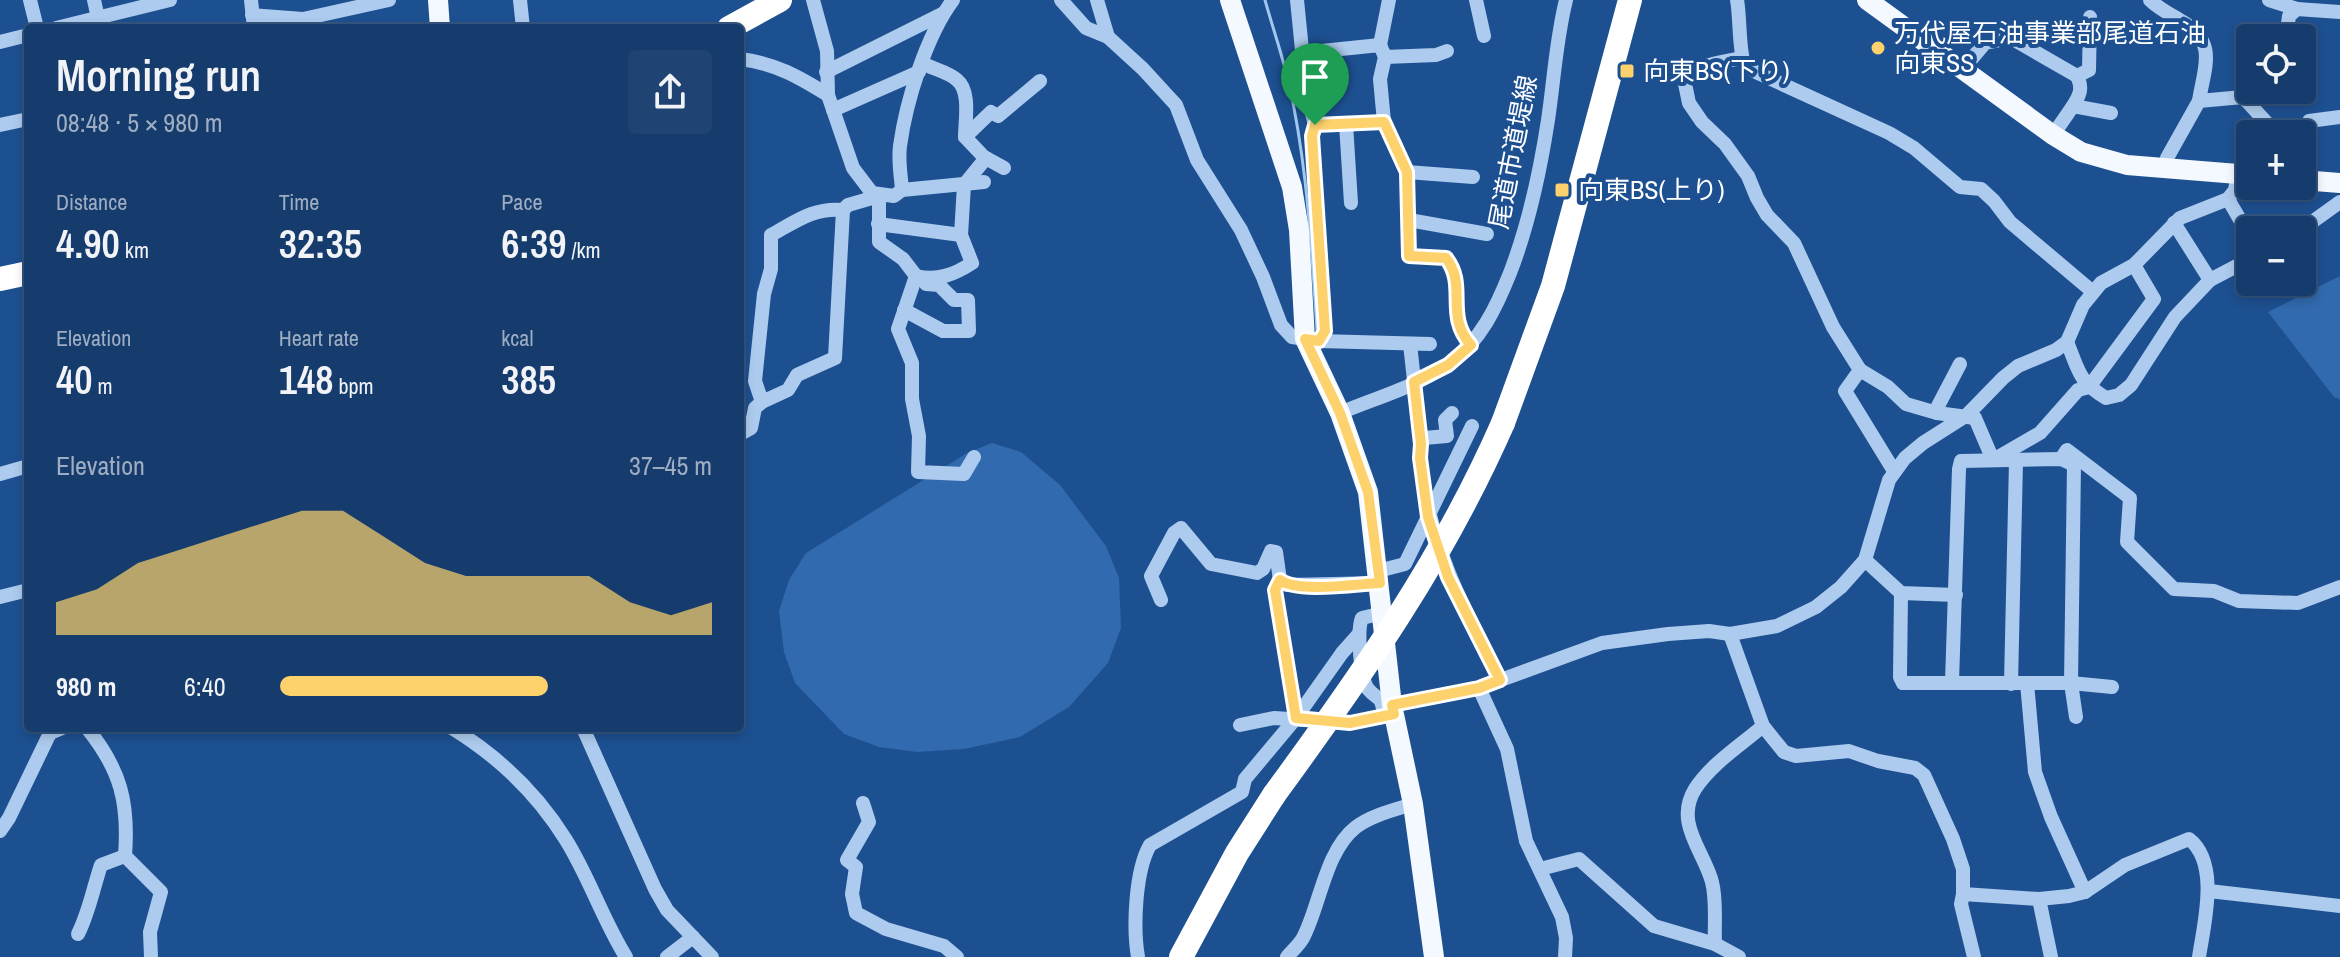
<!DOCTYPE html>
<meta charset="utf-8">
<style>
body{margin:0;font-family:"Archivo Narrow","Noto Sans JP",sans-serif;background:#1f4372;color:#f1f3f6;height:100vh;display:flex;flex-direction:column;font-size:30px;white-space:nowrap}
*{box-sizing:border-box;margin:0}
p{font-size:26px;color:#9eadc2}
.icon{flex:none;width:44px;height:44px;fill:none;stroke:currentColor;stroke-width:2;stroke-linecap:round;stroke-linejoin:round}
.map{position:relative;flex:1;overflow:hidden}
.details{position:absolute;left:24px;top:24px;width:720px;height:708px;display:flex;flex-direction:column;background:#163c6d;border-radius:8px;box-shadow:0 4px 12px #0003,0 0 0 2px #355680}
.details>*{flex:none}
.controls{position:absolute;left:2236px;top:24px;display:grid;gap:16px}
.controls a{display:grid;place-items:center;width:80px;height:80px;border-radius:8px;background:#163c6d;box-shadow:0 4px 12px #0003,0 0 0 2px #355680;font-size:40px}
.pin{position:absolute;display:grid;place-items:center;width:68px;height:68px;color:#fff;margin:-82px -34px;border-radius:50% 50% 50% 0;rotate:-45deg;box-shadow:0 0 8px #0007}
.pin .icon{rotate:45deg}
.round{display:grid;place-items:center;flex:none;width:84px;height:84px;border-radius:8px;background:#1f4372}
.head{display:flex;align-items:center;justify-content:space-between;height:136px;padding:0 32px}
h1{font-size:44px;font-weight:600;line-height:60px}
.stats{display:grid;grid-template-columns:repeat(3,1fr);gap:12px;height:136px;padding:8px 32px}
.stats div{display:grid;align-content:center}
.stats b{font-size:40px;font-weight:600}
.stats small{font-size:22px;font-weight:400}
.stats p{font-size:22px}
.chart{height:224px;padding:16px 32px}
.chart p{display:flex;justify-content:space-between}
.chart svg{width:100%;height:144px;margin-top:8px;fill:#fdd26c;opacity:.7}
ul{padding:0 32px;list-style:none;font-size:26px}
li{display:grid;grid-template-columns:128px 96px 1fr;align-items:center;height:60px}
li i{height:20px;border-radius:10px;background:#fdd26c}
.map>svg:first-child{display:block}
.green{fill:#316aae}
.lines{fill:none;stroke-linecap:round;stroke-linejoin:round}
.stream{stroke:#a1c6ef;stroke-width:3}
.minor{stroke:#adcbee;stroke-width:14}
.major{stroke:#f4f8ff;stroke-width:20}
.highway{stroke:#fff;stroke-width:24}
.highway-bridge{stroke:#fff;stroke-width:24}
.route-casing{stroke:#fff;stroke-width:16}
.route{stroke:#fdd26c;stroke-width:10}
.poi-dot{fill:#fdd26c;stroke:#1d5091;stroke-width:3}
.labels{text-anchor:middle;stroke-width:8;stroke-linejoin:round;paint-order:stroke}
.poi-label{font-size:26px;fill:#fff;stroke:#1d5091;text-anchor:start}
.street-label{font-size:26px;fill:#fff;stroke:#1d5091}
</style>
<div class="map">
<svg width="2340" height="957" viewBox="0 0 2340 957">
<rect width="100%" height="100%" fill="#1d5091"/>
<g class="green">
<polygon points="2340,276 2340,399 2334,397 2268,312"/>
<polygon points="992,443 1021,452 1060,485 1106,546 1119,578 1121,628 1108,663 1069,707 1020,737 964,749 917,752 879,747 844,734 795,683 784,652 779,611 789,580 806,553 967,453"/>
</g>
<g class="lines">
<path class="stream" d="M 1265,0 C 1275,36 1288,71 1294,108 C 1308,181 1312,255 1317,330"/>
<g class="minor">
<polyline points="30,0 37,28"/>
<polyline points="94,0 98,18"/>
<polyline points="251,0 254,28"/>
<polyline points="520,0 523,28"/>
<path d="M 813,0 L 827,51 L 828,95 L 853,168 L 872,193 L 894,196 L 902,190 C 901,176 898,161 900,146 C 906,102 926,36 953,0"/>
<polyline points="1061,0 1086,28 1108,37 1143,69 1176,105 1197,160 1241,230 1263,277 1281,325 1292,337 1319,341 1430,344"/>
<polyline points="1097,0 1108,37"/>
<polyline points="1297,0 1306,90 1315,125"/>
<polyline points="1476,0 1484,36"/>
<path d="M 1737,0 C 1740,14 1739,52 1744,62 C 1747,68 1754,71 1760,74 L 1889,133 L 1914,148 L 1960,187 L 1981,189 L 1994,201 L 2010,222 L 2093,292"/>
<path d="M 2150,0 C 2159,9 2172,15 2183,22 C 2218,43 2204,68 2199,101"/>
<polyline points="2269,0 2297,9"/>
<polyline points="252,15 303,19 389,0"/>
<polyline points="56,28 170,0"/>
<polyline points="2286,38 2289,16 2297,9 2340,12"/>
<polyline points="0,42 28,35"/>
<polyline points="1380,45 1389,0"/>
<polyline points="1302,53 1380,45 1385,57 1436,55 1447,51"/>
<path d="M 1385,57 L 1380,79 L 1384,122 L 1407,172 L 1409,256 L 1446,258 C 1468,285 1444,315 1471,345"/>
<path d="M 1742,58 C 1721,62 1701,64 1684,79 L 1689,103 L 1702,122 L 1725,144 L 1748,176 L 1757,198 L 1767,215 L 1794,243 L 1833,327 L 1860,370 L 1845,391 L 1894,471"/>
<path d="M 740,59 C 775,63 799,77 828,95"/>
<path d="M 922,63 C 933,69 949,72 957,80 C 971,91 965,121 965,137 L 984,157 L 1004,168"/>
<polyline points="1963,69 1985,43 2011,38 2077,76"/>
<polyline points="826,72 942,14"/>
<polyline points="2243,97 2250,69"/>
<path d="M 2073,106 C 2080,95 2083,88 2077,76 L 2089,70 L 2090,17"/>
<polyline points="833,110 919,72"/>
<polyline points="2309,121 2340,117"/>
<polyline points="1346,124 1351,203"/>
<polyline points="0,125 28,119"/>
<polyline points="2053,135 2073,106 2111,113"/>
<polyline points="965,137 991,112 998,116 1040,81"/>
<polyline points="2165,168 2167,158 2199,101 2243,97 2277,134"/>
<polyline points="1407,172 1473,177"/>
<polyline points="902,190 984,182"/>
<polyline points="2228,199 2250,237"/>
<polyline points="1409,220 1487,234"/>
<polyline points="2174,223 2210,280"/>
<path d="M 878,224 L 961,235 L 972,263 C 954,275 937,281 916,276"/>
<polyline points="2301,230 2340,202"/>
<polyline points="961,235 964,185 986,158"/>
<polyline points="904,310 943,331 969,331 968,300 954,300 939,285 926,284"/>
<polyline points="1319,341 1325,331 1312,136 1315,125 1384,122"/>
<path d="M 2067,342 C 2079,371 2078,381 2106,398 L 2119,395 L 2131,385 L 2175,317 L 2210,280 L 2250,259"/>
<polyline points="1410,344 1421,444"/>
<polyline points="1860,370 1888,387 1906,404 1937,413 1975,418 1993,460 2040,433 2078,390 2089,387 2154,299 2134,265"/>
<path d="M 762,402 L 755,381 L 764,294 L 771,269 L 771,235 C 795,222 814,207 843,210"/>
<path d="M 1340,413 C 1375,398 1419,386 1450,363 C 1481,340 1496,308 1510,273 C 1529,224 1540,172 1548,120 C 1554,80 1556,40 1566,0"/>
<path d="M 1452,413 L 1445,420 L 1447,436 L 1424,438 C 1417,451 1421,467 1423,480 C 1434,555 1467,614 1500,680"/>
<polyline points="1937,413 1938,406 1960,364"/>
<polyline points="740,434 751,428 755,408 762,402 788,390 797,375 835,358 843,210 848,205 879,196 879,242 903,259 916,276 898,329 912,363 912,399 919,436 918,472 964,474 974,457"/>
<polyline points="2061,459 2067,450 2130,498 2127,542 2174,589 2214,591 2239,601 2298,603 2340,587"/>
<polyline points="0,474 28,466"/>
<polyline points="1865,560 1901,593 1956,595"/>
<polyline points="1378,571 1405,564 1472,426"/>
<polyline points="1901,593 1900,677 1903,683 2071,683 2112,687"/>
<polyline points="0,597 28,590"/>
<polyline points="1161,600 1151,576 1174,533 1181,528 1211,564 1257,573 1263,569 1271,551 1276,552 1280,580 1287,585 1380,583"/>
<path d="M 1383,613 L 1362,618 C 1357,629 1360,679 1368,689 C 1379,702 1381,693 1384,715"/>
<path d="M 1730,634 L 1763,726 L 1784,752 L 1796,756 L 1849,751 L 1878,761 L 1915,768 L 1924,775 L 1953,839 L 1963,869 L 1963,894 L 2039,899 L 2069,896 L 2085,892 L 2125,865 L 2189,839 C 2220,863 2204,924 2199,957"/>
<polyline points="1952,682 1959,469 1961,461 2061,459 2074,465 2071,683 2076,717"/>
<polyline points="2027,683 2035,772 2051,817 2085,892"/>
<polyline points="2011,684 2016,461"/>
<polyline points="1479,688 1507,749 1526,841 1562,917 1566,938 1565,957"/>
<polyline points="1392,705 1479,688 1602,643 1668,634 1709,631 1730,634 1777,626 1816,607 1841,587 1865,560 1889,480 1905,458 1923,443 1967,415 2003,378 2018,366 2056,350 2067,342 2083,305 2101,283 2134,265 2180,218 2228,199 2235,190 2238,174"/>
<polyline points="1296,718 1342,653 1358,635"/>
<polyline points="1240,725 1274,718 1350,723 1394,714"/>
<path d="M 87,728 C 121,770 129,803 125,856 L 161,892 L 150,932 L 151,957"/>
<path d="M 452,728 C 499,757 537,793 566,840 C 589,877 603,920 626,957"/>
<polyline points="583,728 655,889 667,910 712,957"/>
<polyline points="863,803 869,822 847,860 856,867 852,894 856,913 886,929 944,946 957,957"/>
<polyline points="0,831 9,818 50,733 62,728"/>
<polyline points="1540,869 1579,859 1654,926 1715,944 1739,957"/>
<polyline points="2209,891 2340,906"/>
<polyline points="1963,894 1961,904 1974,957"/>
<polyline points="2039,899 2051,957"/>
<path d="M 78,934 C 89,912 93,889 101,865 L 125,856"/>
<path d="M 1715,944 C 1714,924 1717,901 1712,882 C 1704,851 1674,823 1695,789 C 1711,764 1741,745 1763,726"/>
<polyline points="667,957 693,937"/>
<path d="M 1138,957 C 1133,928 1135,871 1150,845 L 1242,792 L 1245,779 L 1296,718 L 1275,590 L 1280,580"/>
<path d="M 1287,957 C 1292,951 1299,945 1303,938 C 1320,906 1325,851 1356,827 C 1372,815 1394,810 1413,804"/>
</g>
<g class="major">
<polyline points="438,0 440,28"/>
<polyline points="1230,0 1292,187 1299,230 1305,339 1340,413 1368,492 1392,705 1413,804 1434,957"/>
<polyline points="1867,0 2053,135 2081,152 2127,165 2250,175"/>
<polyline points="2302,180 2340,183"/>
</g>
<g class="highway">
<polyline points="729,28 780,0"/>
<polyline points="0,279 28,273"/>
<polyline points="1503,423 1553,286 1630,0"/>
<polyline points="1181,957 1237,853 1274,795"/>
</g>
<path class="highway-bridge" d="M 1274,795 C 1363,673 1442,562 1503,423"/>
</g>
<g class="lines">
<defs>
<path id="route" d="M 1384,122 L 1407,172 L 1409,256 L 1446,258 C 1468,286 1444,315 1471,345 L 1448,365 L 1414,382 L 1421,444 L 1420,458 L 1428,517 L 1448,577 L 1500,680 L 1479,688 L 1392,705 L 1394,714 L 1350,723 L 1296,718 L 1275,590 L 1280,580 C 1297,593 1357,584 1380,583 L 1368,492 L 1340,413 L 1305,339 L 1319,341 L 1325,331 L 1312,136 L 1315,125 Z"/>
</defs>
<use href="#route" class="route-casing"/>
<use href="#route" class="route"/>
</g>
<g class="poi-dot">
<circle cx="1878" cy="48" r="8"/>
<rect x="1619" y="63" width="16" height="16" rx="4"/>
<rect x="1554" y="182" width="16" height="16" rx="4"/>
</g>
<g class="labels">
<g class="poi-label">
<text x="1894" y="42">万代屋石油事業部尾道石油<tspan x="1894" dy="30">向東SS</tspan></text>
<text x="1643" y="80">向東BS(下り)</text>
<text x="1578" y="199">向東BS(上り)</text>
</g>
<g class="street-label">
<text transform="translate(1513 152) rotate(-79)" y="9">尾道市道堤線</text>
</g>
</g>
</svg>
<div class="controls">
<a><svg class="icon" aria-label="locate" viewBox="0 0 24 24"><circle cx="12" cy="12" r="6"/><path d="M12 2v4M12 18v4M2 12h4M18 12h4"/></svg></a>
<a>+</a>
<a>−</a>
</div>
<div class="pin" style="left:1315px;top:125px;background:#1e9e55"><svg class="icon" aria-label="arrive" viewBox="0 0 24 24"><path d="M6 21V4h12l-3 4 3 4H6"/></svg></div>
<section class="details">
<div class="head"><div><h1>Morning run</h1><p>08:48 · 5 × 980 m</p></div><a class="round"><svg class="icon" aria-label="share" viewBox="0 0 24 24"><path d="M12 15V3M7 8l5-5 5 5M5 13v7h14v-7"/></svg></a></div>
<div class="stats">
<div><p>Distance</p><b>4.90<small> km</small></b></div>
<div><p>Time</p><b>32:35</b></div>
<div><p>Pace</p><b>6:39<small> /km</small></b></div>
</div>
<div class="stats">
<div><p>Elevation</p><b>40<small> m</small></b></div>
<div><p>Heart rate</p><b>148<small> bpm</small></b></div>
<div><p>kcal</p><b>385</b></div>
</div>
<div class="chart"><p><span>Elevation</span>37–45 m</p>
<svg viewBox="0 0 160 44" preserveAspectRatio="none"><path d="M0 44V34L10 30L20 22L30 18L40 14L50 10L60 6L70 6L80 14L90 22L100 26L110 26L120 26L130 26L140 34L150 38L160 34V44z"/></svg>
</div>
<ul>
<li><b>980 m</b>6:40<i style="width:62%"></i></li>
</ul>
</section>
</div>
